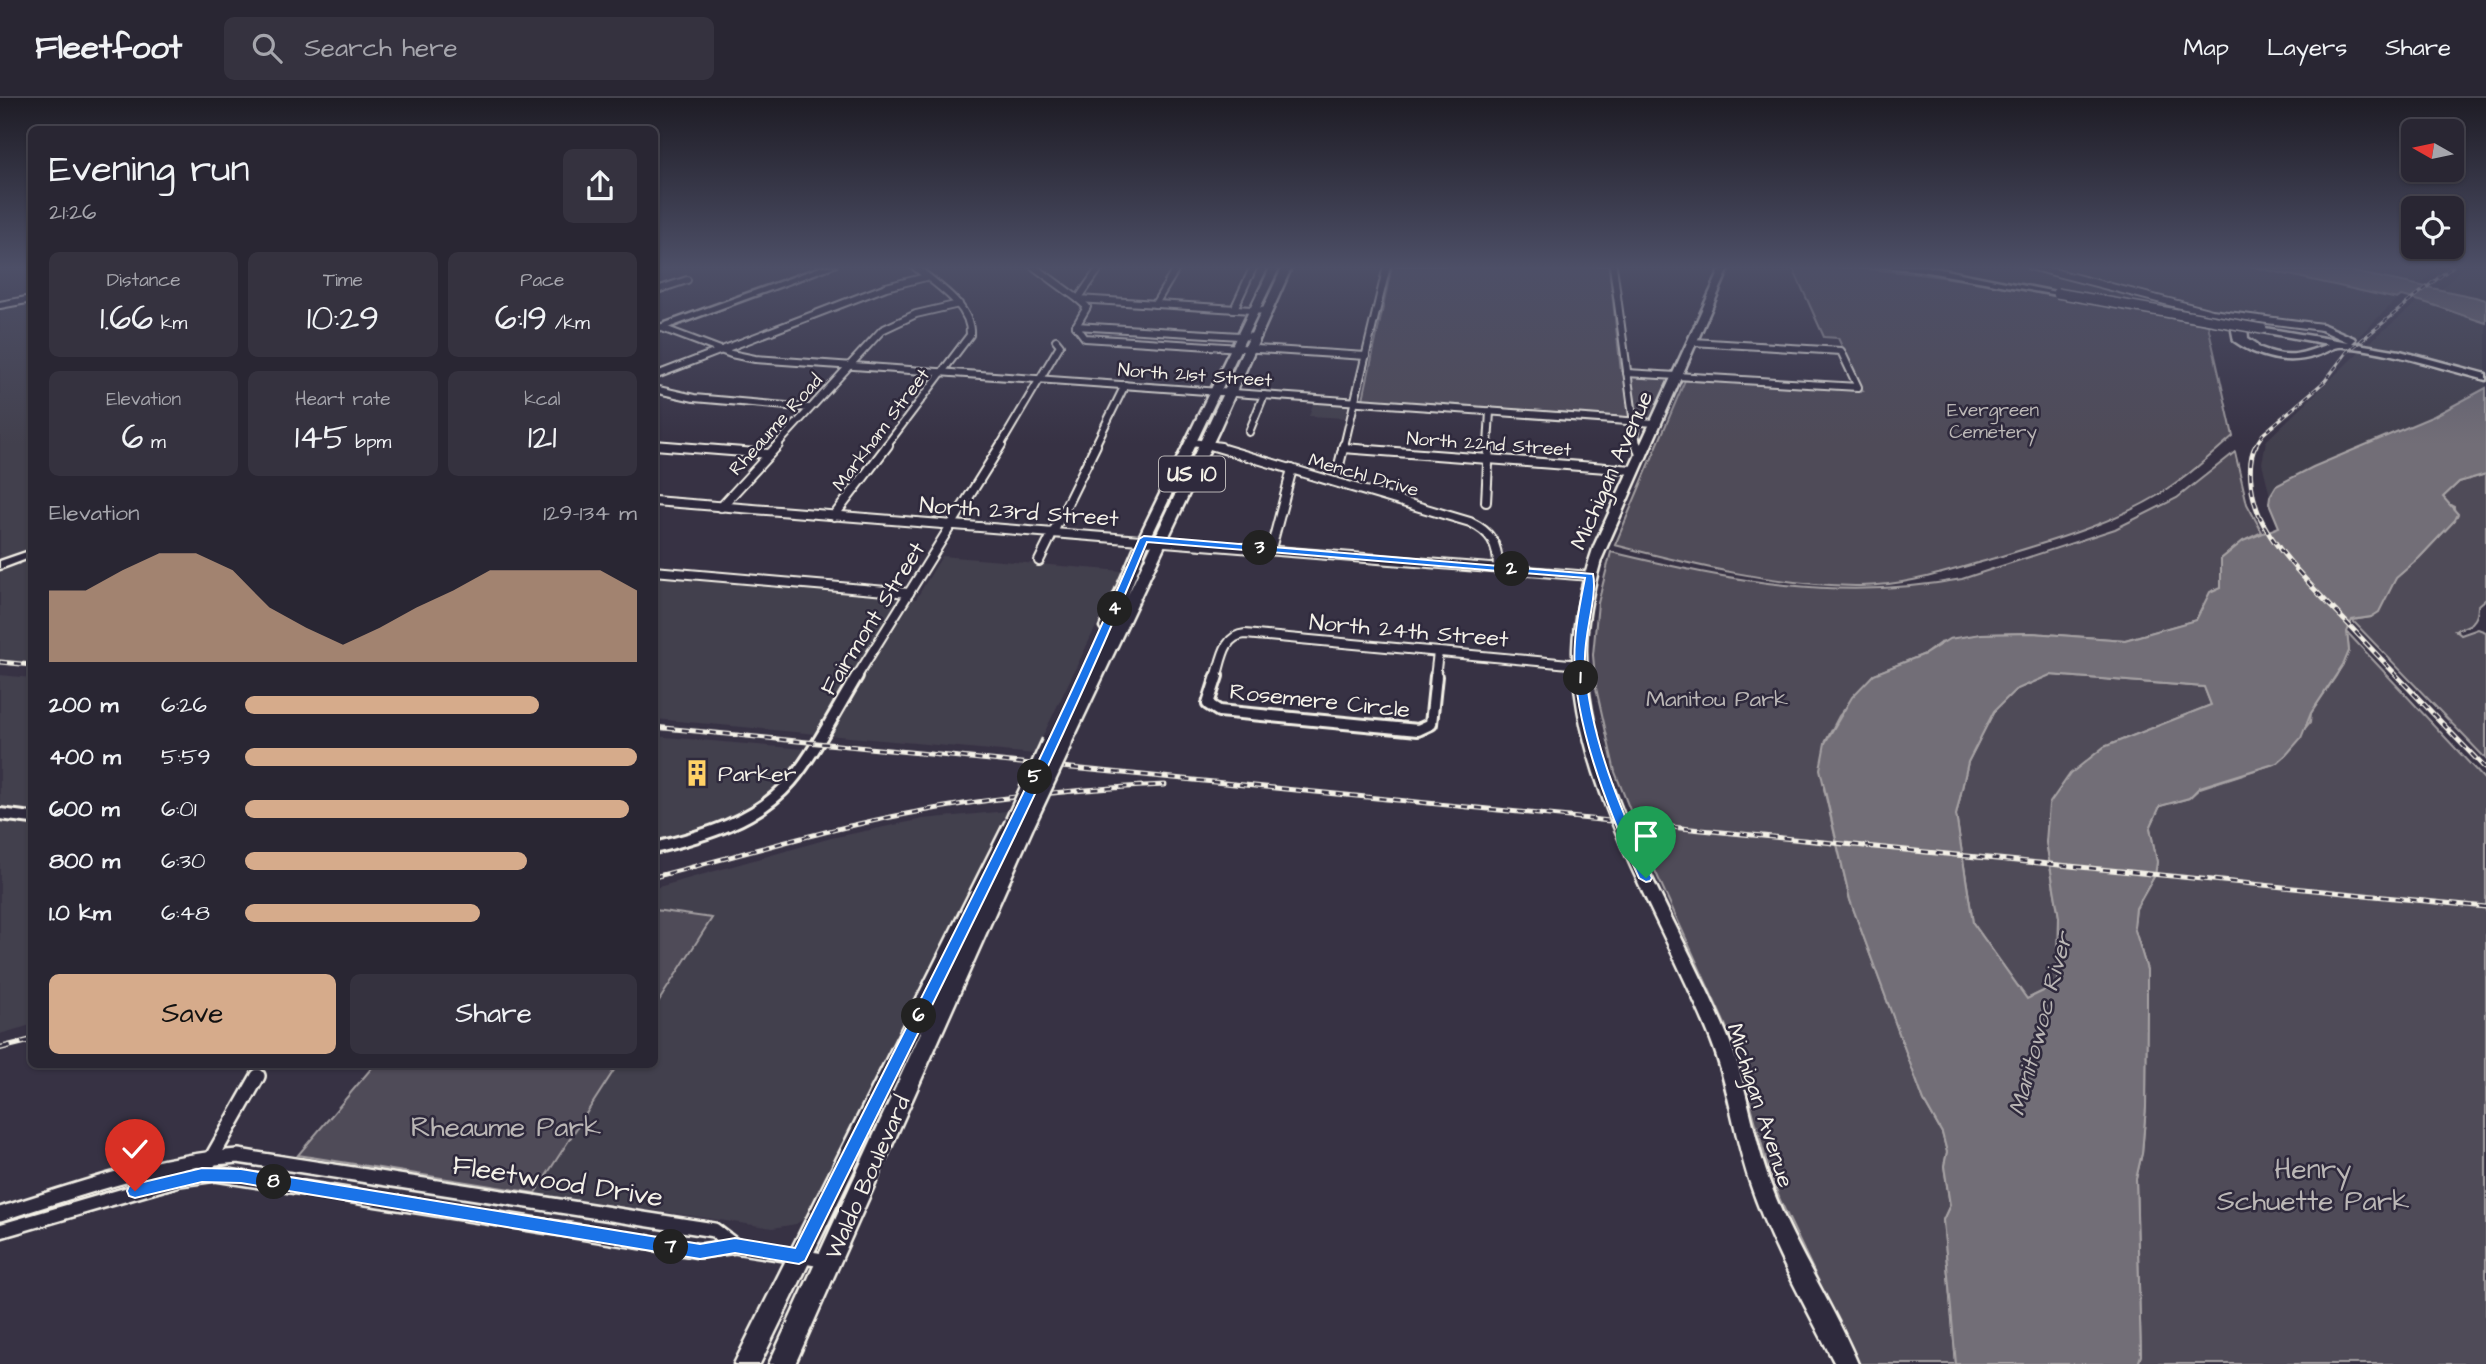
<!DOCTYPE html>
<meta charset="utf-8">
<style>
body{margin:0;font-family:"Architects Daughter",sans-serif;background:#35323f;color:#f1f3f6;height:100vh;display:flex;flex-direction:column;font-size:26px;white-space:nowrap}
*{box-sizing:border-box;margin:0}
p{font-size:23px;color:#a5a5ac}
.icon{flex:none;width:38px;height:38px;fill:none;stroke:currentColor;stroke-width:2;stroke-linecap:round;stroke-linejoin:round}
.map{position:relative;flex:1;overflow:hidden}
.details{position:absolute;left:28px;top:28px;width:630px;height:942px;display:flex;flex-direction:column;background:#292633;border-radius:10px;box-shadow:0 2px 5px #0004,0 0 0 2px #45434e}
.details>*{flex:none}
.needle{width:46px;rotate:279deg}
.tools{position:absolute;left:2401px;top:21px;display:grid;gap:14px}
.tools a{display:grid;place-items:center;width:63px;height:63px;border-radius:10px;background:#292633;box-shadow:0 2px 5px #0004,0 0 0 2px #45434e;font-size:35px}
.pin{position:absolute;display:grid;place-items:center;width:60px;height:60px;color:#fff;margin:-72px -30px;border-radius:50% 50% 50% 0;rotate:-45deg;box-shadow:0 0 7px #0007}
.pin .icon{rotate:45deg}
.km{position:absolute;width:35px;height:35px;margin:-18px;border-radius:50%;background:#222;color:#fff;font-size:19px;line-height:35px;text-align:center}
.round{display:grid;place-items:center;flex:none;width:74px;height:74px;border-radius:10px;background:#35323f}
.overview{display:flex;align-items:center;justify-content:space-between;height:119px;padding:0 21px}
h1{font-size:38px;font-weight:600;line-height:52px}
.metrics{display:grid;grid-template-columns:repeat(3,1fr);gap:10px;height:119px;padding:7px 21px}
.metrics div{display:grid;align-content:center;border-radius:10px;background:#35323f;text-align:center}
.metrics b{font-size:35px;font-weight:600}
.metrics small{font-size:19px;font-weight:400}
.metrics p{font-size:19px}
.chart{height:196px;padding:14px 21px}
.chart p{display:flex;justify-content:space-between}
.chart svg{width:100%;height:126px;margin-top:7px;fill:#d6ab8b;opacity:.7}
.cta{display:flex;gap:14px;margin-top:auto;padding:14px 21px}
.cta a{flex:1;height:80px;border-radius:10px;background:#d6ab8b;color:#111;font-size:28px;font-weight:600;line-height:80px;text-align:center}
.cta a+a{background:#35323f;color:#f1f3f6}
ul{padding:0 21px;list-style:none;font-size:23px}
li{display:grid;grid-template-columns:112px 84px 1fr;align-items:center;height:52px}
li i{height:18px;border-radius:9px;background:#d6ab8b}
header{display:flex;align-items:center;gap:42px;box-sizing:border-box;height:98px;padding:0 35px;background:#292633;border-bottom:2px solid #45434e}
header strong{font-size:33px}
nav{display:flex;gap:38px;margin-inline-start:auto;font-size:24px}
.search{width:490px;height:63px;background:#35323f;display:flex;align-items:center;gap:18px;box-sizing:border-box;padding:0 24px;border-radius:10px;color:#a5a5ac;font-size:26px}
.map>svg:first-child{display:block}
.built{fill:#433f4e}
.green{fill:#504b59;stroke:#a29ea0;stroke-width:2}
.water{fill:#726e77;stroke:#a6a2a4;stroke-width:2;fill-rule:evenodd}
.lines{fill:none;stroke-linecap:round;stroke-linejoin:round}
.street-far3-casing{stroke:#f4f1e8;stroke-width:10}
.street-far2-casing{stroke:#f4f1e8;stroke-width:12}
.street-far1-casing{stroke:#f4f1e8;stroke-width:16}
.street-casing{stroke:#f4f1e8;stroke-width:18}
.secondary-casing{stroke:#f4f1e8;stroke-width:5}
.primary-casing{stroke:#f4f1e8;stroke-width:5}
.street-far3{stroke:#2f2a3d;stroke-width:6}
.street-far2{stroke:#2f2a3d;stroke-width:8}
.street-far1{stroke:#2f2a3d;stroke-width:10}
.street{stroke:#2f2a3d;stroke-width:13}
.secondary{fill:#2f2a3d;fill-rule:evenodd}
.primary{fill:#2f2a3d;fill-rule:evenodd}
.rail-far2-casing{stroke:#f4f1e8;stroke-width:3.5}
.rail-far1-casing{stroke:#f4f1e8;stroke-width:5}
.rail-casing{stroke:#f4f1e8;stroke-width:6}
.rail-far2{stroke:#2f2a3d;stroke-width:2;stroke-dasharray:5;stroke-linecap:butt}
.rail-far1{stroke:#2f2a3d;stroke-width:2.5;stroke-dasharray:7;stroke-linecap:butt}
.rail{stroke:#2f2a3d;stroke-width:3.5;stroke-dasharray:11;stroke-linecap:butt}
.secondary-bridge-casing{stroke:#f4f1e8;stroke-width:12;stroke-linecap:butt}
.primary-bridge-casing{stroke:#f4f1e8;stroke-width:22;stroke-linecap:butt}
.secondary-bridge{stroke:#2f2a3d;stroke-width:9}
.primary-bridge{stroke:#2f2a3d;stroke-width:17}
.route{fill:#1a73e8;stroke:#fff;stroke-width:2}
.labels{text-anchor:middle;stroke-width:5;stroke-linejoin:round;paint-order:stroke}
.far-street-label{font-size:19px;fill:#f4f1e8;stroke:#2f2a3d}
.far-park-label{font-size:19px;fill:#bbb7b6;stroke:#2f2a3d}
.shield{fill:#2f2a3d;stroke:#b9b5b5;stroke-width:2}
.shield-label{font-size:21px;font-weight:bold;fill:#f4f1e8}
.street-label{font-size:23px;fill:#f4f1e8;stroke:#2f2a3d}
.park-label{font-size:23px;fill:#bbb7b6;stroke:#2f2a3d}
.poi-label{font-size:23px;fill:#f4f1e8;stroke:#2f2a3d;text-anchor:start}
.water-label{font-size:24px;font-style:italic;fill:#bab6b5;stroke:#2f2a3d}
.near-park-label{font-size:28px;fill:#bbb7b6;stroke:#2f2a3d}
.near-street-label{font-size:28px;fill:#f4f1e8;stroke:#2f2a3d}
</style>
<header>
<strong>Fleetfoot</strong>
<div class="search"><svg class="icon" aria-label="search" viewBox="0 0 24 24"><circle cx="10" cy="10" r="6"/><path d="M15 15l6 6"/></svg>Search here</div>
<nav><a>Map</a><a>Layers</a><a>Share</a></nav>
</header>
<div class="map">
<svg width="2486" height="1266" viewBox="0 0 2486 1266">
<rect width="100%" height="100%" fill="#373244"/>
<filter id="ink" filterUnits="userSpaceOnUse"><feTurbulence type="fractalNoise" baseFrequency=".0143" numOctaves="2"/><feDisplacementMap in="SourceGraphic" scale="14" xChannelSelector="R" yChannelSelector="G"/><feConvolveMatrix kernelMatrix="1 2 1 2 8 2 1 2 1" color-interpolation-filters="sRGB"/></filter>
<g filter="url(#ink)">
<g class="built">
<polygon points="1983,168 2249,168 2397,201 2355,242 2330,230 2302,223 2214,214 2214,219 1968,178"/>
<polygon points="2325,168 2439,168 2420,188"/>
<polygon points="2463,168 2486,168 2486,202 2441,192"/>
<polygon points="31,201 31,456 0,467 0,207"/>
<polygon points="2420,202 2439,211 2486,225 2486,277 2366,247"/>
<polygon points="2362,251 2486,285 2486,290 2434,318 2276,388 2270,398 2262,365 2266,343"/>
<polygon points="1314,303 1348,305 1345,320 1309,318"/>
<polygon points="942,458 1123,473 1034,656 655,621 654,478 916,501"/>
<polygon points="31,460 31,564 0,562 0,472"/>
<polygon points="0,577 32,580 31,927 0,936"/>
<polygon points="655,638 804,651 780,686 750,711 727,723 655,744"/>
<polygon points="1007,713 825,1087 804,1121 796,1126 773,1130 535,1095 618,966 654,966 655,909 711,820 655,812 655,790 831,740 923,721"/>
</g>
<g class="green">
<polygon points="1392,168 1609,168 1621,273 1671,277 1651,321 1363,301"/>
<path d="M 1792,168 C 1933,168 2070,202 2208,227 L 2233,338 C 2213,355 2193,374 2171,389 C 2119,424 2055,442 1995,460 C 1949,473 1903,489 1855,488 C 1773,487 1693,467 1615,447 L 1685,282 L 1863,293 L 1838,240 L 1824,239 Z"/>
<path d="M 2235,354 L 2247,406 L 2262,434 L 2243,443 L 2221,461 L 2221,490 L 2213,492 L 2196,522 L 2125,542 L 2032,535 L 1981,536 L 1940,545 L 1925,556 L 1874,576 L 1839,618 L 1825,645 L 1824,691 L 1850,802 L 1924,1003 L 1942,1035 L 1947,1054 L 1944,1068 L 1950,1107 L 1943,1122 L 1956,1266 L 1858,1266 L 1780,1102 L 1768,1069 L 1734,946 L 1647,755 L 1615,674 L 1596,590 L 1593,557 L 1598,505 L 1611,454 C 1732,483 1838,504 1962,481 L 2115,431 L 2177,400 Z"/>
<path d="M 2486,376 L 2486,501 L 2478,508 C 2478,525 2470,528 2455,532 L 2461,537 L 2478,531 L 2486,534 L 2486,661 L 2352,522 L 2371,519 L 2396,480 L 2419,460 L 2455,422 L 2454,409 L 2446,405 L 2443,399 L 2459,384 Z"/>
<polygon points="2347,534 2486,683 2486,1266 2138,1266 2141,1257 2136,1081 2142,1055 2146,1009 2147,872 2134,829 2136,811 2155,777 2157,764 2150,730 2160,708 2189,700 2200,690 2277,665 2310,624 2311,615 2336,578 2349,553"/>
<polygon points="2050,577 2204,589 2211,607 2104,649 2046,744 2059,819 2058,886 2027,901 1973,825 1956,717 1968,664 1994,613 2015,592"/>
<polygon points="655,812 712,820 655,909 654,812"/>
<polygon points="375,966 618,966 535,1095 298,1057"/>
</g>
<g class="water">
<path d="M 2249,168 L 2325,168 L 2475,199 L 2486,202 L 2486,225 C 2457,216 2429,204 2401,198 L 2397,201 Z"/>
<path d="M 2486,290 L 2486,376 L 2459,384 L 2443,399 L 2458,416 L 2455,422 L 2419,460 L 2396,480 L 2379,514 L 2371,519 L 2352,522 L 2347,534 L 2349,553 L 2344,565 L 2311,615 L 2301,640 L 2287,656 L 2277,665 L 2200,689 L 2189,700 L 2160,708 L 2150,730 L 2157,764 L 2155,777 L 2136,810 L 2134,829 L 2147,872 L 2147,908 L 2146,1009 L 2142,1055 L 2136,1081 L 2141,1257 L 2138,1266 L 1956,1266 L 1943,1122 L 1950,1107 L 1944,1068 L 1947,1054 L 1942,1035 L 1924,1003 L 1850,802 L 1820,671 L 1825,645 L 1852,599 L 1874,576 L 1925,556 L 1949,541 L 1981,536 L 2032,535 L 2125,542 L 2196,522 L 2210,494 L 2221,489 L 2221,461 L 2243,443 L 2279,429 L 2269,405 L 2270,398 L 2276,388 L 2313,369 L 2434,318 ZM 2050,577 L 2204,589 L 2211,607 L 2104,649 L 2070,676 L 2049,706 L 2046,744 L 2059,819 L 2058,886 L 2027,901 L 1973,825 L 1956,717 L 1968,664 L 1994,613 L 2015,592 Z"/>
</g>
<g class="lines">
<defs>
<g id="street-far3">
<polyline points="1033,168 1078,201 1268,213"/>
<polyline points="1613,168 1637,348"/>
<polyline points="2030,168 2212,215 2322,229"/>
<polyline points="654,193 687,182"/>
<polyline points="1155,206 1178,168"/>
<polyline points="0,207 32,201"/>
<polyline points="1234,211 1254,168"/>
<polyline points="654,227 731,256 755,261 1655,325"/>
<polyline points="1076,228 1085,240 1366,258"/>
<polyline points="1076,228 1256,239"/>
<polyline points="1076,228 1087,209 1078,201 1101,168"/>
<polyline points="1627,275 1858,289 1841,253 1692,244"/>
<polyline points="654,278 886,189 926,179"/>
<polyline points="654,291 694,300 810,310"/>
<polyline points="1249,334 1264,297"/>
<polyline points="1192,344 1221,348"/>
<polyline points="654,347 671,348"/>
<polyline points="776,348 882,232 916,216 959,206"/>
<path d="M 886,348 L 970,237 C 972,207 935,186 914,168"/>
<polyline points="1000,348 1060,247 1056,242"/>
<polyline points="1095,348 1125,287"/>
<polyline points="1344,348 1387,168"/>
<polyline points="1488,348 1490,313"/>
</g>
<g id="street-far2">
<polyline points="654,347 769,356"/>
<path d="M 1210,347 L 1470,424 C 1491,434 1498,446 1498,469"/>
<polyline points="1637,347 1640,357"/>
<polyline points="1343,350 1633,372"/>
<polyline points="1339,367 1344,347"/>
<polyline points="654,403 1590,478"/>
<polyline points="1486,404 1489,347"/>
<polyline points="721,409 778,347"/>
<polyline points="834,418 888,347"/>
<polyline points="1271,451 1292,371"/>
<polyline points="1039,463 1096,347"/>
<polyline points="654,473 909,495"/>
<polyline points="856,580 1001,347"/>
<path d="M 1216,580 C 1222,562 1223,538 1245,536 L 1580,567"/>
<polyline points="1435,580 1438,554"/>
</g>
<g id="street-far1">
<polyline points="1217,578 1208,606 1219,613 1418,632 1431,626 1436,578"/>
<polyline points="0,716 32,720"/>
<path d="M 654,750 C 704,738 757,723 791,683 C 814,656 838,609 857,578"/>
</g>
<g id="street">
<polyline points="202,1077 258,978"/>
<path d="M 0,1116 C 79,1092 155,1063 238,1058 L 714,1132 L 735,1148"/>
<polyline points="0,1133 179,1081 216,1076 700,1153 735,1148 829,1163"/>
</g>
<g id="secondary">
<polygon points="823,168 836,168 654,235 654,229"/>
<path d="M 1722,168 L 1730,168 L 1601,462 C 1593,491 1586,521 1586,551 C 1585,685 1680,821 1729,942 C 1748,990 1753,1042 1772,1090 C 1795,1151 1833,1206 1858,1266 L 1835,1266 C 1805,1207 1771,1148 1750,1085 C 1734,1038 1729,988 1711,942 C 1663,821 1571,684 1573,551 C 1574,516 1583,481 1594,448 Z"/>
<polygon points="1877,168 1925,168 2061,195 2057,197 1922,173"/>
<path d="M 2229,217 L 2235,217 L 2239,231 L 2239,220 L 2246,218 L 2248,240 L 2257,246 L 2258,249 C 2288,261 2299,257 2328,246 L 2262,234 L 2258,231 L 2259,229 L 2348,244 L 2319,231 L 2318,229 L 2322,226 L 2354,240 L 2355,242 L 2352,245 L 2400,253 L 2486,276 L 2486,282 C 2439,270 2393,254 2345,249 C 2334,247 2326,255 2315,258 C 2288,268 2256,259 2234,243 Z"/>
<polygon points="32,452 32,459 0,471 0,463"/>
</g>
<g id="primary">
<polygon points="1271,168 1280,168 1150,441 1128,497 1283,168 1292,168 1219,332 1071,646 1069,650 1057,650 1055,646 1110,533 1102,532 1100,529 1138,441"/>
<polygon points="1014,718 1032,721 1035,725 795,1266 769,1266 934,906 760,1266 734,1266 1005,724"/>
</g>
</defs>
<use href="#street-far3" class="street-far3-casing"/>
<use href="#street-far2" class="street-far2-casing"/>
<use href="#street-far1" class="street-far1-casing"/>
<use href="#street" class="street-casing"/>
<use href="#secondary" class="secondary-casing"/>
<use href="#primary" class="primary-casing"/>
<use href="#street-far3" class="street-far3"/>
<use href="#street-far2" class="street-far2"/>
<use href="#street-far1" class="street-far1"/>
<use href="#street" class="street"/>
<use href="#secondary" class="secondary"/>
<use href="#primary" class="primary"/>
<defs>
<polyline id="rail-far2" points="2255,348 2263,336 2325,283 2347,254 2453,168"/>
<g id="rail-far1">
<path d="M 2256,347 C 2246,363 2251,396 2258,414 C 2272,451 2321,498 2349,527 C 2394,575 2440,623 2486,671"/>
<polyline points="0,564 32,567"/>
<polyline points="654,629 2486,809"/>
<path d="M 654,779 C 741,757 828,730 917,714 C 999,698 1082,691 1165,687"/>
</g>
<polyline id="rail" points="0,950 32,942"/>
</defs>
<use href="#rail-far2" class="rail-far2-casing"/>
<use href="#rail-far1" class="rail-far1-casing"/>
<use href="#rail" class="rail-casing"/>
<use href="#rail-far2" class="rail-far2"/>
<use href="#rail-far1" class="rail-far1"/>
<use href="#rail" class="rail"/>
<defs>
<polyline id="secondary-bridge" points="2057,195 2262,231"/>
<g id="primary-bridge">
<polyline points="1014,724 1051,644"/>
<polyline points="1026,725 1063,646"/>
</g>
</defs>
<use href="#secondary-bridge" class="secondary-bridge-casing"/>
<use href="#primary-bridge" class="primary-bridge-casing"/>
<use href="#secondary-bridge" class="secondary-bridge"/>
<use href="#primary-bridge" class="primary-bridge"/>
</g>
</g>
<linearGradient id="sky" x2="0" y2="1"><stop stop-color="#1e1c25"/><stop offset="0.49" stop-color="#4d4f67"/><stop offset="1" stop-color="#4d4f67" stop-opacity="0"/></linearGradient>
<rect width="2486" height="346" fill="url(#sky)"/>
<path class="route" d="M 1144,438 L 1593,476 C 1598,499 1583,538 1585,566 C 1590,641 1621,712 1652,780 L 1650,783 L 1646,784 L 1639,780 C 1609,714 1569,617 1575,544 C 1576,523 1581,501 1585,480 L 1147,444 C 1046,689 922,925 805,1163 L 799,1166 L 735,1155 L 700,1161 L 241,1085 L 202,1084 L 135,1100 L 129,1098 L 127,1093 L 129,1088 L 135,1086 L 202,1070 L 241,1071 L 700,1146 L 735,1140 L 795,1150 C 912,915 1037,682 1139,441 Z"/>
<defs>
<symbol id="building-bare" viewBox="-9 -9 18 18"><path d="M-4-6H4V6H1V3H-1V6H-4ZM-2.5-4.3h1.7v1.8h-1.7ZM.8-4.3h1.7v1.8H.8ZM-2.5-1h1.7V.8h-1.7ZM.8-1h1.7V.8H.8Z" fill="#ffd166" stroke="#2f2a3d" stroke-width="2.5" paint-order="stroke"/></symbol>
</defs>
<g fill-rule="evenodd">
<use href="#building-bare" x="678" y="656" width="38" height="38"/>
</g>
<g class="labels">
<g class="far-street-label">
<text transform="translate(1195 276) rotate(4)" y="7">North 21st Street</text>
<text transform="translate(775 326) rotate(-48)" y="7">Rheaume Road</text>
<text transform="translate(880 331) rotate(-53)" y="7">Markham Street</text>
<text transform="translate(1489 345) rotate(4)" y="7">North 22nd Street</text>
<text transform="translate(1364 376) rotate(16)" y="7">Menchl Drive</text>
</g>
<g class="far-park-label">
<text x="1993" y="318">Evergreen<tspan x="1993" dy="22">Cemetery</tspan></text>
</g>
<rect class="shield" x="1159" y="358.5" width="66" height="35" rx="5"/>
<g class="shield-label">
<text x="1192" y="383">US 10</text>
</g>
<g class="street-label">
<text transform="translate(1611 372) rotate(-66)" y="8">Michigan Avenue</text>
<text transform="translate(1019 413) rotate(4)" y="8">North 23rd Street</text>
<text transform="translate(872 520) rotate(-58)" y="8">Fairmont Street</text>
<text transform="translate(1409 532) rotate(5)" y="8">North 24th Street</text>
<text transform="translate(1320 602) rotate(6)" y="8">Rosemere Circle</text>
<text transform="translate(1761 1007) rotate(72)" y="8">Michigan Avenue</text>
<text transform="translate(867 1079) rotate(-66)" y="8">Waldo Boulevard</text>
</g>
<g class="park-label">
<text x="1717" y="608">Manitou Park</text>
</g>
<g class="poi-label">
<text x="718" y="683">Parker</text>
</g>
<g class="water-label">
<text transform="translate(2040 926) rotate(-75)" y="8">Manitowoc River</text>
</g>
<g class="near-park-label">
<text x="506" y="1038">Rheaume Park</text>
<text x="2313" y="1080">Henry<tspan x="2313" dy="32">Schuette Park</tspan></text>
</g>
<g class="near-street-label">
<text transform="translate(558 1082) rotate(9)" y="10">Fleetwood Drive</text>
</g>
</g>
</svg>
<div class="tools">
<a><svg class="needle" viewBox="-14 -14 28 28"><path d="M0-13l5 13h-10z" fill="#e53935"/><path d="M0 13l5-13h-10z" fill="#a5a5ac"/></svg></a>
<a><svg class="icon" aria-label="locate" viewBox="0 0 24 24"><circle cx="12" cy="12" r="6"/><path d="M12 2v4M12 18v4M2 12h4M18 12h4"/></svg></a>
</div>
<div class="pin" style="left:1646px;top:780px;background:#1e9e55"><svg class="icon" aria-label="arrive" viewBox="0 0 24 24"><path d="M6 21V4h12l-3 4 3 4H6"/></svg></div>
<div class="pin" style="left:135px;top:1093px;background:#d93025"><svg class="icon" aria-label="check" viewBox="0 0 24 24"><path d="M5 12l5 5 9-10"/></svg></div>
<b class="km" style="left:1581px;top:580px">1</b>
<b class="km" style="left:1512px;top:471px">2</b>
<b class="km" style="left:1260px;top:450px">3</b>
<b class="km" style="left:1115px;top:511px">4</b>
<b class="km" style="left:1035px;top:679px">5</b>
<b class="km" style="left:919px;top:918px">6</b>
<b class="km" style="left:671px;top:1149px">7</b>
<b class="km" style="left:274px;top:1084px">8</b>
<section class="details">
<div class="overview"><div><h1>Evening run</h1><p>21:26</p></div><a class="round"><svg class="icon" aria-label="share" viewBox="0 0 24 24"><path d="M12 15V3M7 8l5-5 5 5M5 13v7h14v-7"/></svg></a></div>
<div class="metrics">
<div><p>Distance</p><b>1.66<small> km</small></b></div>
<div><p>Time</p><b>10:29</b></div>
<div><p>Pace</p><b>6:19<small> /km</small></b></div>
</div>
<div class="metrics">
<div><p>Elevation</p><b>6<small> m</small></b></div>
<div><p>Heart rate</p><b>145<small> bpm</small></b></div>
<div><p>kcal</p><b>121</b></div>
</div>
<div class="chart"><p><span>Elevation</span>129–134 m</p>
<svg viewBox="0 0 160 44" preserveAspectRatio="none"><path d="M0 44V19L10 19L20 12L30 6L40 6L50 12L60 25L70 32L80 38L90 32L100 25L110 19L120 12L130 12L140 12L150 12L160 19V44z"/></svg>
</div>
<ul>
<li><b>200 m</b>6:26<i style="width:75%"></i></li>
<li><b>400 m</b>5:59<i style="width:100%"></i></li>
<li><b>600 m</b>6:01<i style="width:98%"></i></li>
<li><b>800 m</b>6:30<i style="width:72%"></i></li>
<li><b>1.0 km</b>6:48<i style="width:60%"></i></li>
</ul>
<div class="cta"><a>Save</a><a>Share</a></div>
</section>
</div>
